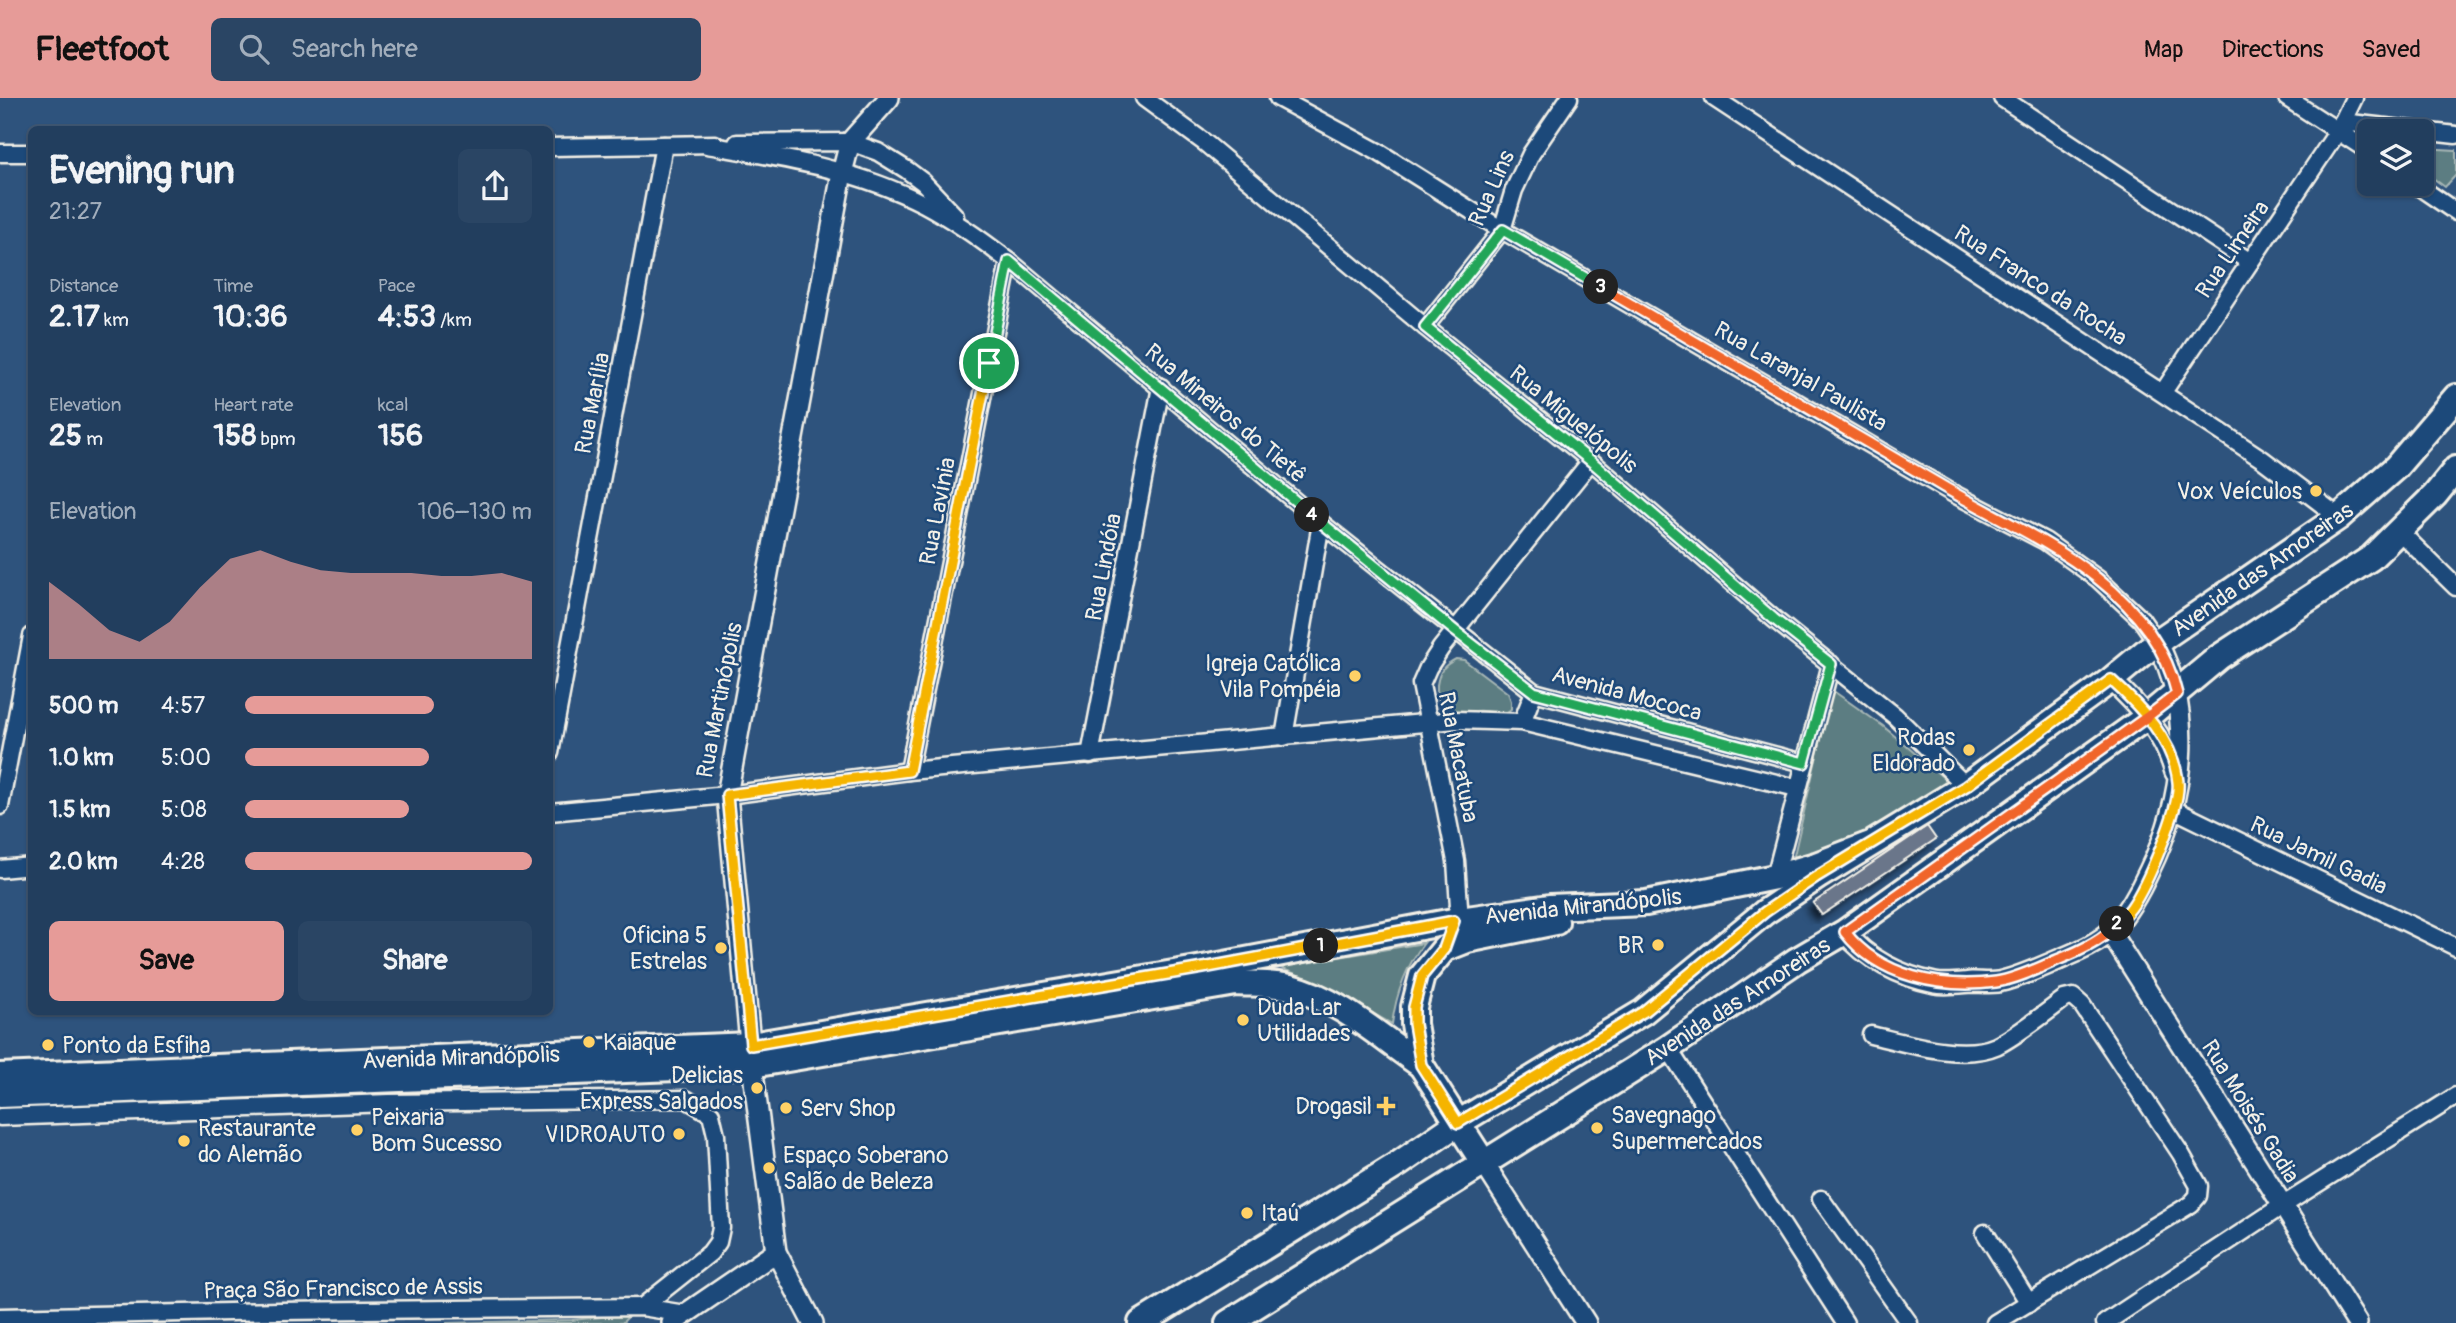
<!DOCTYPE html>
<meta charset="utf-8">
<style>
body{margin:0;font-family:Pangolin,sans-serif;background:#2a4564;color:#f1f3f6;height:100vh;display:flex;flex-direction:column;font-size:26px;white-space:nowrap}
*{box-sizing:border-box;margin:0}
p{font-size:23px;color:#a2aebc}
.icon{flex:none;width:38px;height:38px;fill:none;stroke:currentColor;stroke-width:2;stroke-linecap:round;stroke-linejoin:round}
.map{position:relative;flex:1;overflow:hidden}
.sheet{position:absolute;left:28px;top:28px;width:525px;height:889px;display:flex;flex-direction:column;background:#223e5e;border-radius:10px;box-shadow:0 2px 5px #0004,0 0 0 2px #3f5773}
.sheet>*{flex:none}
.fabs{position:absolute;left:2357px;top:21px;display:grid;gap:14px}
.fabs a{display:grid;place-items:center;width:77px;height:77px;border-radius:10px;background:#223e5e;box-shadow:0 2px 5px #0004,0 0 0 2px #3f5773;font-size:35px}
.pin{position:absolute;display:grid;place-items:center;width:60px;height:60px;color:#fff;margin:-30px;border:4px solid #fff;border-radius:50%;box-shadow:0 2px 7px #0007}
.km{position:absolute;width:35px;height:35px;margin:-18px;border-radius:50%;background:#222;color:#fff;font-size:19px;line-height:35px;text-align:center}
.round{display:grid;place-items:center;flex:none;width:74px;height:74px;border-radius:10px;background:#2a4564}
.headline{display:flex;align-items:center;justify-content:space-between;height:119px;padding:0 21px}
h1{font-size:38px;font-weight:800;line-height:52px}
.metrics{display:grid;grid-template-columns:repeat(3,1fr);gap:10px;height:119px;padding:7px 21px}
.metrics div{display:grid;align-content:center}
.metrics b{font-size:30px;font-weight:800}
.metrics small{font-size:19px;font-weight:400}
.metrics p{font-size:19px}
.chart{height:196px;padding:14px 21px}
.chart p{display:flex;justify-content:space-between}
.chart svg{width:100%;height:126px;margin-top:7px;fill:#e69b98;opacity:.7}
.button{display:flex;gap:14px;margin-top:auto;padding:14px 21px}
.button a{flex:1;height:80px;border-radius:10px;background:#e69b98;color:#111;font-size:28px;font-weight:800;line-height:80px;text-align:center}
.button a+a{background:#2a4564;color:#f1f3f6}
ul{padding:0 21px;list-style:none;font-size:23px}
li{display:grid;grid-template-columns:112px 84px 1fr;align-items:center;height:52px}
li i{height:18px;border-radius:9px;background:#e69b98}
header{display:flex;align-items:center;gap:42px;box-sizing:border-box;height:98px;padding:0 35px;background:#e69b98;color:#111}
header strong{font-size:33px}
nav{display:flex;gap:38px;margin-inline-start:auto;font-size:24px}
.search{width:490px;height:63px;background:#2a4564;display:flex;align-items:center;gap:18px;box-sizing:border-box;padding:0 24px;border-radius:10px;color:#a2aebc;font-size:26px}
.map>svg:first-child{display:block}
.green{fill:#5b7d82;stroke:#a8b7b5;stroke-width:2}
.building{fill:#6b768a;stroke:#f4f1e8;stroke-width:2;filter:url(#shadow)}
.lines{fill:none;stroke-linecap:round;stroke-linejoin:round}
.minor-casing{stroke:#f4f1e8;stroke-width:21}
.tertiary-casing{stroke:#f4f1e8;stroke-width:24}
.primary-casing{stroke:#f4f1e8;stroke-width:30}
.minor{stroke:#1f4a7a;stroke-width:16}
.tertiary{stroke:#1f4a7a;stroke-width:19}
.primary{stroke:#1f4a7a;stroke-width:24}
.split-1-casing{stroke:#fff;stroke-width:14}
.split-2-casing{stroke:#fff;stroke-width:14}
.split-3-casing{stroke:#fff;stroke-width:14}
.split-4-casing{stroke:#fff;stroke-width:14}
.split-5-casing{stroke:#fff;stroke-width:14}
.split-1{stroke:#f5b400;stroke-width:9}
.split-2{stroke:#f5b400;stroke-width:9}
.split-3{stroke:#f0652b;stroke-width:9}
.split-4{stroke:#22a559;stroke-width:9}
.split-5{stroke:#22a559;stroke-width:9}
.poi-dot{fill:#ffd166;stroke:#1f4a7a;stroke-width:2.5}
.labels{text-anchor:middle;stroke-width:5;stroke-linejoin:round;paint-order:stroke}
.street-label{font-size:23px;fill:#f4f1e8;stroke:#1f4a7a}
.poi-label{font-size:23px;fill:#f4f1e8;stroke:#1f4a7a;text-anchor:start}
</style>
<header>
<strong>Fleetfoot</strong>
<div class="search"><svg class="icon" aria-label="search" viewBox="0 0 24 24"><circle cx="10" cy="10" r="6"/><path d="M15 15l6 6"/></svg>Search here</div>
<nav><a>Map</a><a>Directions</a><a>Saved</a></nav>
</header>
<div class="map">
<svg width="2456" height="1225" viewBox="0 0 2456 1225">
<defs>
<filter id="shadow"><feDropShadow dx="-6" dy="6" stdDeviation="3.5" flood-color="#0009"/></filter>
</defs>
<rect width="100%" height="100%" fill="#2e537d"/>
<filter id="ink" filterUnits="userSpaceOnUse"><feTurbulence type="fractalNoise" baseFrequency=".0143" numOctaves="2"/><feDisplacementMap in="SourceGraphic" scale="14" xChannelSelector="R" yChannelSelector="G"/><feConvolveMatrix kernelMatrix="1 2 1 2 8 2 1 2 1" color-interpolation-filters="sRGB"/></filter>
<g filter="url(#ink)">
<g class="green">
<polygon points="2422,50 2456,52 2456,77 2445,89 2422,72"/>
<path d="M 1456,561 L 1464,562 L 1508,595 L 1511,603 L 1511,611 L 1504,616 C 1495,615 1485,612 1476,613 C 1470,613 1466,618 1460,618 C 1444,620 1436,600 1437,587 C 1439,573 1444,567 1456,561 Z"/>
<polygon points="1832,592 1883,628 1946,682 1949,691 1877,740 1792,766"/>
<path d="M 1424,845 C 1406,868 1396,897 1392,926 L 1325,888 L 1278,869 Z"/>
<polygon points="631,1216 622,1225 446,1225 572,1222"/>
</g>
<polygon class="building" points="1927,728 1936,741 1822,817 1813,805"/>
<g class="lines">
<defs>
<g id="minor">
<polyline points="1144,0 1204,44 1425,229 1591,363 1774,521 1895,618 1966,688"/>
<polyline points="1278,0 1380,55 1502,132 1954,396 2045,443 2098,481 2141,521 2157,544"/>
<polyline points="1714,0 2262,361 2339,419"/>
<polyline points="2002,0 2250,164"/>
<polyline points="2287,0 2370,54"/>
<polyline points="2342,24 2456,37"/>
<polyline points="737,45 850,44 878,54 907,72 923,84 955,118"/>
<path d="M 707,47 C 782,60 856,71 924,106 C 954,122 982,142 1009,163 L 1321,425 L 1534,594 L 1804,665"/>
<polyline points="550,49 715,46"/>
<polyline points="0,55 32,55"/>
<polyline points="2415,86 2456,114"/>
<polyline points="1425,229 1502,132 1514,92 1531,56 1569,0"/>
<polyline points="2163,294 2338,33 2354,0"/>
<polyline points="2399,433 2456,489"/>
<polyline points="1522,624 1534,594"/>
<polyline points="1284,639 1321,425"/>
<polyline points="550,655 664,47"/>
<polyline points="1090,657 1161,289"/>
<polyline points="909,673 1009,163"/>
<polyline points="0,708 32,538"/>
<polyline points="2173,711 2456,849"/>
<polyline points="550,714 727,697 909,673 1456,622 1522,624 1797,690"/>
<polyline points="0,771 32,768"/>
<polyline points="1775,779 1831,566"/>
<polyline points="1451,829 1459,808 1456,763 1421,586 1428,570 1441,550 1591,363"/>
<path d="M 1871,937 C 1906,945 1962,963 1996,948 C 2015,939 2047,914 2064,901 L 2073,899 L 2082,907 L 2181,1056 L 2199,1088 L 2198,1098 L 2191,1106 L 1995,1225"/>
<polyline points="1668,950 1845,1225"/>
<polyline points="0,1019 389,1005 686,1001 711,1016 716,1037 721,1130 718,1144 710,1155 642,1209"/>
<polyline points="1821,1101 1909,1225"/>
<polyline points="1985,1135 2029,1205"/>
<polyline points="0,1219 280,1213 642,1209 685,1216"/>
<polyline points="2105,1225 2282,1108 2456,998"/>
</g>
<g id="tertiary">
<path d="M 2111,582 C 2140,608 2164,636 2175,674"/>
<path d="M 1845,834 C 1866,861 1900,878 1935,885 C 1946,887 1960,885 1972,884 C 1980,884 1990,885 1998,884 C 2018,880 2039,870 2058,862 C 2075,855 2100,845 2113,831 C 2129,813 2139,795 2149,773 C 2184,702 2195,616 2157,544"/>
<polyline points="2110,834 2357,1225"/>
<polyline points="1483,1064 1586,1225"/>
<polyline points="672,1225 776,1154"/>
<polyline points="813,1225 776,1154 752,967 727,697 842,75 850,44 889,0"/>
</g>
<g id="primary">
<polyline points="0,978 751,947 1203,870 1453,823 1550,809 1646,805 1775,779 1816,767 1868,747"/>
<path d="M 0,997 L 752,967 L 1236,885 C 1254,886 1273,885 1290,889 C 1339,901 1380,939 1421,967"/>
<polyline points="1483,1064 1421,967 1414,926 1414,909 1422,878 1444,851 1467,842 1556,824"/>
<polyline points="1141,1225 1400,1065 1458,1025 1643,914 1765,814 1817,779 1966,688 2111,582 2157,544 2339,419 2396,369 2456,299"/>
<polyline points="1228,1225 1668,950 1797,862 1845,834 2147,619 2219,559 2371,460 2435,397 2456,371"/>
</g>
</defs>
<use href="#minor" class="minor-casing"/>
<use href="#tertiary" class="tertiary-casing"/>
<use href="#primary" class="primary-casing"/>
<use href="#minor" class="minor"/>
<use href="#tertiary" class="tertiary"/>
<use href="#primary" class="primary"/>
</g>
</g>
<g class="lines" filter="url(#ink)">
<defs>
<polyline id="split-1" points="989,265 909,673 727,697 751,947 1203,870 1321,848"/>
<path id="split-2" d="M 1321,848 L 1454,823 L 1444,851 L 1422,878 L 1414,909 L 1414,926 L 1421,967 L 1458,1025 L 1643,914 L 1765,814 L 1816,779 L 1966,688 L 2111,582 C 2140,608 2174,643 2178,684 C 2181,709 2146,789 2131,810 C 2127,815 2122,821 2117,826"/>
<path id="split-3" d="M 1601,189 C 1713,254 1825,320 1937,385 C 1990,417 2048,441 2097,480 C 2135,510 2166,548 2177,596 L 2147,619 L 1845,834 C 1879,879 1942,891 1996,884 C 2016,881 2039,870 2057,862 C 2078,854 2103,843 2117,826"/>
<polyline id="split-4" points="1312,417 1455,533 1534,594 1804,665 1831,566 1774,521 1591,363 1425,229 1503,132 1601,189"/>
<polyline id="split-5" points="989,265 1009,163 1312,417"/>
</defs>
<use href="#split-1" class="split-1-casing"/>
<use href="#split-2" class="split-2-casing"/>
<use href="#split-3" class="split-3-casing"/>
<use href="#split-4" class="split-4-casing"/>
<use href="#split-5" class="split-5-casing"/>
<use href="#split-1" class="split-1"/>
<use href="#split-2" class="split-2"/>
<use href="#split-3" class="split-3"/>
<use href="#split-4" class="split-4"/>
<use href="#split-5" class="split-5"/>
</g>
<g class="poi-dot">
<circle cx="2316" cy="393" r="7"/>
<circle cx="1355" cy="578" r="7"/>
<circle cx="1969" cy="652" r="7"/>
<circle cx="1658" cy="847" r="7"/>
<circle cx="721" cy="850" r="7"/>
<circle cx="1243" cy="922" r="7"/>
<circle cx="589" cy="944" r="7"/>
<circle cx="48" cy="947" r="7"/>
<circle cx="757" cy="990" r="7"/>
<path d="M1382.5 997.5h7v7h7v7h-7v7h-7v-7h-7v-7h7z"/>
<circle cx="786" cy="1010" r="7"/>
<circle cx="1597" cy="1030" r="7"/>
<circle cx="357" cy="1032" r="7"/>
<circle cx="679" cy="1036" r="7"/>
<circle cx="184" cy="1043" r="7"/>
<circle cx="769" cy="1070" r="7"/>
<circle cx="1247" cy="1115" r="7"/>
</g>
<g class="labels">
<g class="street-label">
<text transform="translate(1491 90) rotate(-66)" y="8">Rua Lins</text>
<text transform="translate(2232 151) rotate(-56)" y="8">Rua Limeira</text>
<text transform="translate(2041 187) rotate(33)" y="8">Rua Franco da Rocha</text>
<text transform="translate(1801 278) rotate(30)" y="8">Rua Laranjal Paulista</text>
<text transform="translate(592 305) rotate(-79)" y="8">Rua Marília</text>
<text transform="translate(1226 315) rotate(40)" y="8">Rua Mineiros do Tietê</text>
<text transform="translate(1574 321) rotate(39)" y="8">Rua Miguelópolis</text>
<text transform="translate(937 413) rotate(-79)" y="8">Rua Lavínia</text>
<text transform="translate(1103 469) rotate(-79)" y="8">Rua Lindóia</text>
<text transform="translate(2262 471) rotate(-35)" y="8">Avenida das Amoreiras</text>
<text transform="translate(1627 595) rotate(15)" y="8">Avenida Mococa</text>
<text transform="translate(719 602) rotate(-79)" y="8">Rua Martinópolis</text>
<text transform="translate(1459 659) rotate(79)" y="8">Rua Macatuba</text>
<text transform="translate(2319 757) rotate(26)" y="8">Rua Jamil Gadia</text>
<text transform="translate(1583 808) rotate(-6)" y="8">Avenida Mirandópolis</text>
<text transform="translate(1737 903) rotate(-33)" y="8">Avenida das Amoreiras</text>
<text transform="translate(461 959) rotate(-2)" y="8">Avenida Mirandópolis</text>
<text transform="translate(2251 1013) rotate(58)" y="8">Rua Moisés Gadia</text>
<text transform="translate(343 1190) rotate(-1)" y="8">Praça São Francisco de Assis</text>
</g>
<g class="poi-label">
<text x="2302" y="401" text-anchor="end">Vox Veículos</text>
<text x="1341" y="573" text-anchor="end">Igreja Católica<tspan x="1341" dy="26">Vila Pompéia</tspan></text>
<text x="1955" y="647" text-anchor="end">Rodas<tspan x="1955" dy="26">Eldorado</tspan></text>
<text x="707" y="845" text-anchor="end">Oficina 5<tspan x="707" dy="26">Estrelas</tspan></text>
<text x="1644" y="855" text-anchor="end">BR</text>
<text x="1257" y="917">Duda Lar<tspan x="1257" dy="26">Utilidades</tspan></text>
<text x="603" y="952">Kaiaque</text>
<text x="62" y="955">Ponto da Esfiha</text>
<text x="743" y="985" text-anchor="end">Delicias<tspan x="743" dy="26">Express Salgados</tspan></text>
<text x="1372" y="1016" text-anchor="end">Drogasil</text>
<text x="800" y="1018">Serv Shop</text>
<text x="1611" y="1025">Savegnago<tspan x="1611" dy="26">Supermercados</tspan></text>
<text x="371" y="1027">Peixaria<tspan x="371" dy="26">Bom Sucesso</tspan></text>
<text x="198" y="1038">Restaurante<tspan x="198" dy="26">do Alemão</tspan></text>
<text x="665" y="1044" text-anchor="end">VIDROAUTO</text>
<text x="783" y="1065">Espaço Soberano<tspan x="783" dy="26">Salão de Beleza</tspan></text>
<text x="1261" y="1123">Itaú</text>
</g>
</g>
</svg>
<div class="fabs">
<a><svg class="icon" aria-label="layers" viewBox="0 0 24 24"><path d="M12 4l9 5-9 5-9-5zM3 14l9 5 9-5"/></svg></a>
</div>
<div class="pin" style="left:989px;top:265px;background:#1e9e55"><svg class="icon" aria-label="arrive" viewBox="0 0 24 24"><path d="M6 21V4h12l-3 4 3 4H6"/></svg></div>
<b class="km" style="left:1321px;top:848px">1</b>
<b class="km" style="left:2117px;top:826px">2</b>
<b class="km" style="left:1601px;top:189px">3</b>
<b class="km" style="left:1312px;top:417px">4</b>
<section class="sheet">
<div class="headline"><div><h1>Evening run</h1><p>21:27</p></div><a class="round"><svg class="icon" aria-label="share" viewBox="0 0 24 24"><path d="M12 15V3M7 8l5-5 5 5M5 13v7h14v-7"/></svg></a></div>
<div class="metrics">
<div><p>Distance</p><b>2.17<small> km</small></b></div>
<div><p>Time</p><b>10:36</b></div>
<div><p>Pace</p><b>4:53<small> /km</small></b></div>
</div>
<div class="metrics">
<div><p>Elevation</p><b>25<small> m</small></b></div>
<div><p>Heart rate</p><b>158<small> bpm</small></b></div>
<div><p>kcal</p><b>156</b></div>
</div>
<div class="chart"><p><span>Elevation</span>106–130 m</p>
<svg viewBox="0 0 160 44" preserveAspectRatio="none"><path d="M0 44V17L10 25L20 34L30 38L40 31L50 19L60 9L70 6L80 10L90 13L100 14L110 14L120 14L130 15L140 15L150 14L160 17V44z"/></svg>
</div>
<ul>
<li><b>500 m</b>4:57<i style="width:66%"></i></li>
<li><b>1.0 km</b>5:00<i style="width:64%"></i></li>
<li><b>1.5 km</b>5:08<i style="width:57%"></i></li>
<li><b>2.0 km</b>4:28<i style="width:100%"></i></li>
</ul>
<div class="button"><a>Save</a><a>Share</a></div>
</section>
</div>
